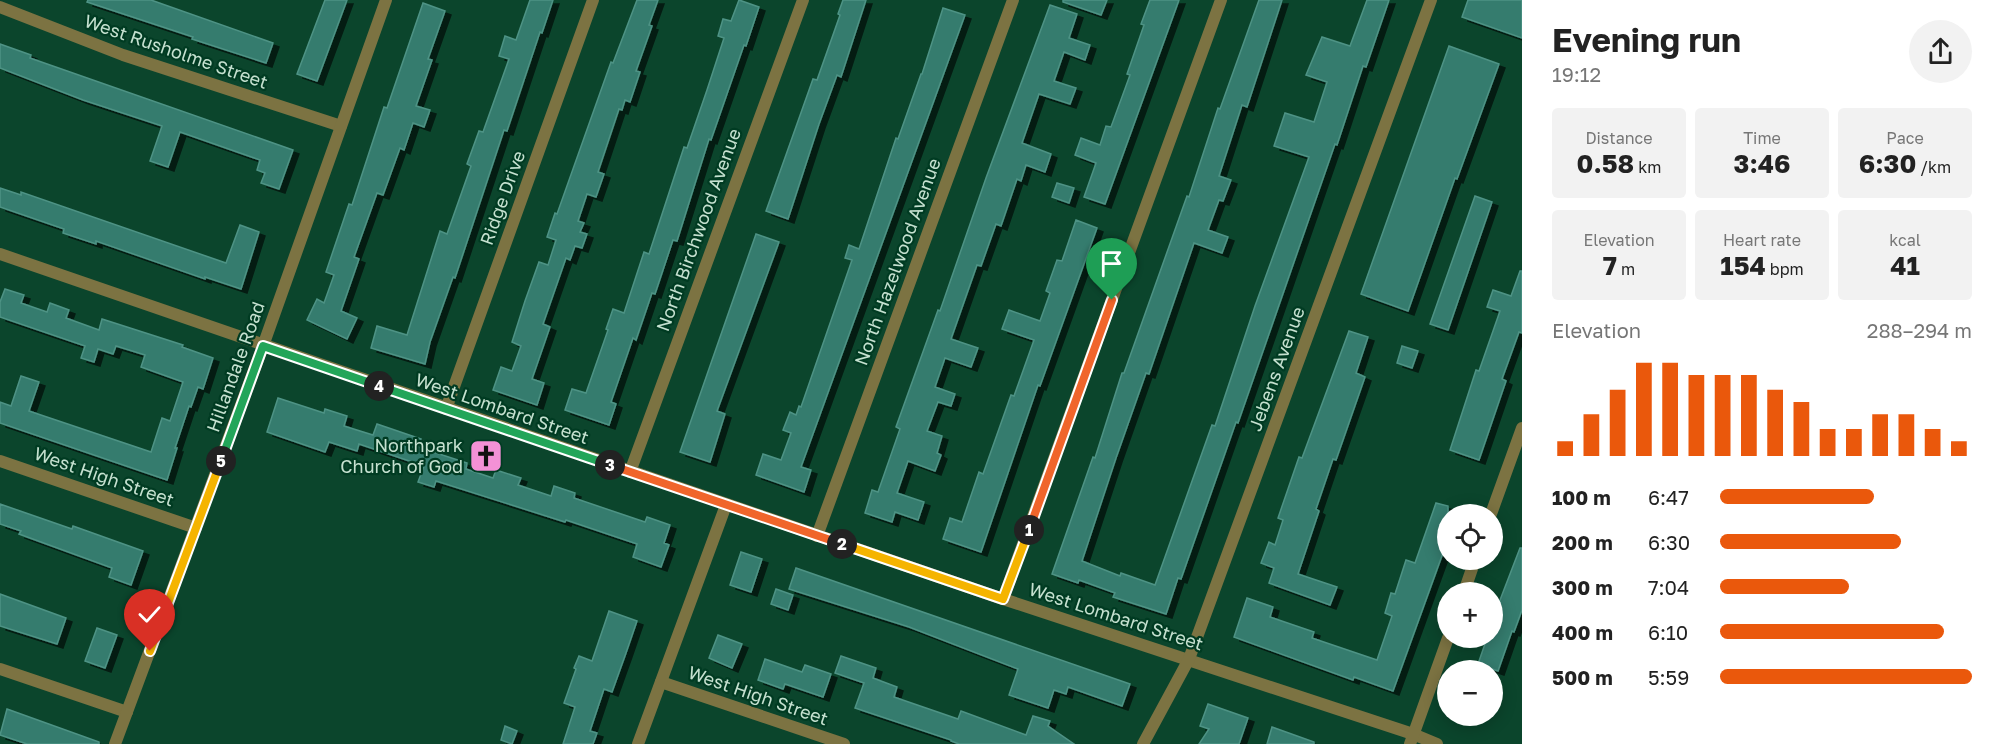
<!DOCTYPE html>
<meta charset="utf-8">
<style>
body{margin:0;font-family:"Golos Text",sans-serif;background:#f2f2f2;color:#222;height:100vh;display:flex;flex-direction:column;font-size:22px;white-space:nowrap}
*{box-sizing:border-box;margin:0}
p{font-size:20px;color:#767676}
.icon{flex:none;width:33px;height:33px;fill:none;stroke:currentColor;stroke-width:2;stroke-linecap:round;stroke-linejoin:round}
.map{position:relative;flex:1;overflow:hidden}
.drawer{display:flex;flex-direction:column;background:#fff;width:480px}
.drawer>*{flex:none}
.fabs{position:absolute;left:1437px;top:504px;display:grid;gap:12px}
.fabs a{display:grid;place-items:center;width:66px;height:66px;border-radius:50%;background:#fff;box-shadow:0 3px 15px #0003;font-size:30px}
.pin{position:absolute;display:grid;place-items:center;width:51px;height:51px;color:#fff;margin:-62px -26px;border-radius:50% 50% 50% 0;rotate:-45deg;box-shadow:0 0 6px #0007}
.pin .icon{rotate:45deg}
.km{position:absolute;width:30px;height:30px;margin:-15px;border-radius:50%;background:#222;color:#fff;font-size:16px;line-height:30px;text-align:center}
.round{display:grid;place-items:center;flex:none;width:63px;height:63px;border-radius:32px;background:#f2f2f2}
.head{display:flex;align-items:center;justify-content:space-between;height:102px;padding:0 30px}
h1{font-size:33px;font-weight:700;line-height:45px}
.stats{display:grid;grid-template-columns:repeat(3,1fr);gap:9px;height:102px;padding:6px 30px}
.stats div{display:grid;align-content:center;border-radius:6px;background:#f2f2f2;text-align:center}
.stats b{font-size:26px;font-weight:700}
.stats small{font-size:16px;font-weight:400}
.stats p{font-size:16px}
.chart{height:168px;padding:12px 30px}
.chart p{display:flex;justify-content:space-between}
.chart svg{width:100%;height:108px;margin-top:6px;stroke:#ea580c;stroke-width:6}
ul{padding:0 30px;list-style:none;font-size:20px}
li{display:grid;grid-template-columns:96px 72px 1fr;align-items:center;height:45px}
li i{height:15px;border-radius:8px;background:#ea580c}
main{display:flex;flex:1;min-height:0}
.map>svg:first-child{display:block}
.building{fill:#367c6e;stroke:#4e9385;stroke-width:1.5;filter:url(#shadow)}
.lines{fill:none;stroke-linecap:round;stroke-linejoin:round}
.street{stroke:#7c7342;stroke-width:12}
.split-1-casing{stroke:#fff;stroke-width:12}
.split-2-casing{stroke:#fff;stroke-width:12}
.split-3-casing{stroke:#fff;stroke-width:12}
.split-4-casing{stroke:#fff;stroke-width:12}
.split-5-casing{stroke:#fff;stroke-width:12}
.split-6-casing{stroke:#fff;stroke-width:12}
.split-1{stroke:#f0652b;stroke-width:8}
.split-2{stroke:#f5b400;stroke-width:8}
.split-3{stroke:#f0652b;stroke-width:8}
.split-4{stroke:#22a559;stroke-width:8}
.split-5{stroke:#22a559;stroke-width:8}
.split-6{stroke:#f5b400;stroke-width:8}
.labels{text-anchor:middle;stroke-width:4.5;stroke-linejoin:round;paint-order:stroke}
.street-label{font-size:18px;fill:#c5e1d0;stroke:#003b22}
.poi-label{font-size:18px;fill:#c5e1d0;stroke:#003b22;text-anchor:end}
</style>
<main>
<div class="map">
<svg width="1522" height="744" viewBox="0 0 1522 744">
<defs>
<filter id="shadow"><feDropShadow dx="6" dy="4" stdDeviation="0" flood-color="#0009"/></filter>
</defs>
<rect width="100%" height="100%" fill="#0b452c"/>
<g class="building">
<polygon points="88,0 151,0 273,43 266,63 192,39 193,37 87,2"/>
<polygon points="325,0 347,0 317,81 297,74"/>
<polygon points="530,0 553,0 542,33 540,32 507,131 504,130 455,278 453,277 430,342 425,364 371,348 377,326 407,335 440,231 447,234 471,166 467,164 479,131 483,132 509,59 499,56 505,36 516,40"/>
<polygon points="637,0 658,0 649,25 652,26 636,71 640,72 630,102 625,100 622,110 619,109 598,172 604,174 596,197 587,194 578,221 584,223 580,232 587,234 582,248 575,246 570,260 566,258 543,324 550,327 532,379 544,383 537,405 493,390 501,367 512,371 521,346 512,342 525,301 539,262 548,265 556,240 547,237 555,213 557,214 611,62 613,63"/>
<polygon points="739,0 759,7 746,46 744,45 711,140 709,139 677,241 673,240 655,294 652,293 636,340 633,338 611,402 616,404 609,425 565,410 572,389 586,393 608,330 606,329 613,309 624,313 644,252 649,254 684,147 687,148 707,90 724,38 718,36 723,19 731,21"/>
<polygon points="843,0 866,0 841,77 837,75 819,124 788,219 766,211 813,79 817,80 840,15 838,14"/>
<polygon points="1063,0 1107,0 1101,15 1063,2"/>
<polygon points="1150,0 1179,0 1105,204 1084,197 1096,163 1075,155 1081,138 1100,145 1106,126 1111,127 1130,75 1127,74 1144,25 1141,24"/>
<polygon points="1259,0 1282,0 1247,107 1242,105 1219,176 1231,180 1223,201 1219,200 1208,230 1228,237 1222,253 1194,243 1149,374 1146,373 1116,458 1082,561 1120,576 1121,573 1155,585 1212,425 1215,426 1255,306 1309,157 1274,146 1285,113 1314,122 1327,82 1306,75 1322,37 1350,46 1367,0 1389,0 1366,67 1363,66 1337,145 1335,144 1238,423 1236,422 1181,579 1178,578 1166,614 1113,597 1115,593 1079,580 1078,583 1052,574 1093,457 1095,458 1122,373 1124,373 1187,196 1189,197 1218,108 1220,109"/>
<polygon points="1468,0 1522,0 1522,38 1462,17"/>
<polygon points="423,3 445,11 428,59 432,60 416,106 430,110 424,127 413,123 404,150 400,148 383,195 377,193 354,257 359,259 341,311 357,318 347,339 307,320 317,299 324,303 334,275 326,272 349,204 352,205 384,107 387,108"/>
<polygon points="1050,5 1077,14 1069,38 1090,45 1085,60 1064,52 1054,81 1076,88 1070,104 1039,94 1022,143 1051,154 1045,172 1026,165 1021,181 1017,179 1001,226 996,224 981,266 977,265 951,339 978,348 971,367 945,358 935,387 955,394 951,406 938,402 927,431 942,436 937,453 941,455 935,471 908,461 897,493 924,502 918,520 895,512 892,522 865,513 872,490 878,492 900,429 896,427 938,310 940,311 986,178"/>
<polygon points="943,8 965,15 801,467 811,470 804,492 756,475 763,454 781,460 791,433 783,430 790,412 796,415 799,406 801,407 852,260 845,258 849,245 859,249 896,138 898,139 921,74 922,74"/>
<polygon points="0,44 31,55 30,58 293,150 279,189 261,183 265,173 257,170 260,160 180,132 168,167 150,161 162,126 83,100 0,68"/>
<polygon points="1449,46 1499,64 1457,179 1455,178 1408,311 1361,294"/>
<polygon points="1057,183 1074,188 1069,203 1052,197"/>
<polygon points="0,188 21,195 21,192 226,263 240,225 259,232 241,289 205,277 205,279 96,241 96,244 63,233 64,229 0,207"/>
<polygon points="1475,196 1492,202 1448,330 1430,324"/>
<polygon points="1076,220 1097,228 1040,386 1038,385 981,552 943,539 950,518 962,522 979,472 983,474 1011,395 1014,396 1034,340 1002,329 1009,310 1040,321 1050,293 1046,291 1057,260 1062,261"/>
<polygon points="756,234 779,242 717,411 725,414 710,462 680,452"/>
<polygon points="1520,271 1522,271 1522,333 1519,332 1502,379 1506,381 1479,460 1450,450 1476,370 1479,371 1500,311 1487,307 1493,290 1511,296"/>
<polygon points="5,289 24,295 21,303 47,312 50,303 69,310 66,318 99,330 102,319 183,345 182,347 213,358 203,389 198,387 191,407 189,406 175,448 177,448 167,480 0,423 0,402 11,406 21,376 39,382 29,411 151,452 162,418 170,421 183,382 141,367 145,355 116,346 113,354 98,349 94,362 81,358 85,346 0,317 0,302"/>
<polygon points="1349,331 1368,337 1356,373 1365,377 1336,460 1333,459 1316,509 1319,511 1298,574 1337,587 1330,605 1269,583 1274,568 1261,563 1269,542 1275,545 1283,520 1278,518 1299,457 1302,458"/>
<polygon points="1402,346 1418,351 1412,368 1397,363"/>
<polygon points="278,398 324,413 325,409 347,416 344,426 373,435 377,424 421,439 418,447 467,463 466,469 493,478 496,470 521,478 518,485 551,496 554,486 575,493 574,498 645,522 647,517 670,525 664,543 669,545 661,567 633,557 637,544 566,520 565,522 436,481 434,487 418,482 424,466 359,444 357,451 329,442 325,452 267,432"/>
<polygon points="1436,503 1448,506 1448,539 1393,691 1354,677 1353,680 1234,637 1247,598 1273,607 1270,617 1314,632 1312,638 1377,660 1392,616 1385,613 1391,593 1395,594 1406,560 1415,563"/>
<polygon points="0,504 72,529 73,526 143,551 131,585 109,577 112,568 19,534 21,531 0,524"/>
<polygon points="1520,548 1522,548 1522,610 1514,632 1512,631 1498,671 1478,664 1487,638 1492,638 1492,621"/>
<polygon points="741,552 762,559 751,592 730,585"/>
<polygon points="796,568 1130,684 1122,706 1068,687 1066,694 1054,690 1048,708 1009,695 1018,669 909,627 789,589"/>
<polygon points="776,589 793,595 788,610 771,604"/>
<polygon points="0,594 66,618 57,644 0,626"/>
<polygon points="609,611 637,621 626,653 612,692 604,689 590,731 597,733 593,744 563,744 575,707 564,703 576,669 574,668 579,656 592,661"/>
<polygon points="97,628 117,635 105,668 85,661"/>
<polygon points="718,635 742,644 732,668 709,658"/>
<polygon points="841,656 876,668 873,678 897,687 894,697 958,719 961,711 1026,735 1033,716 1050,721 1048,726 1074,744 959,744 951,741 951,740 855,708 864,683 835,673"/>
<polygon points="765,659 802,672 805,665 831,674 823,697 785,684 783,689 758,680"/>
<polygon points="1208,704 1248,718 1239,744 1199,744 1209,729 1200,726"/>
<polygon points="7,709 99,742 99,744 27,744 0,735"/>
<polygon points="505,726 517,731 512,744 501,740"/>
<polygon points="1272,727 1314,742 1314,744 1267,744"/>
</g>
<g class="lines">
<g class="street">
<polyline points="0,7 123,55 341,126"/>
<path d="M 0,254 C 333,370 666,486 1000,598 C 1137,644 1276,688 1413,734 L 1437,744"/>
<polyline points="446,409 593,0"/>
<polyline points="0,461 196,528"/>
<polyline points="630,472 803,0"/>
<polyline points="1491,514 1522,428"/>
<polyline points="817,536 1013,0"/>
<polyline points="1464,592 1475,560"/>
<polyline points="1003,599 1221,0"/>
<polyline points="0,669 127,712"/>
<polyline points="661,682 844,744"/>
<polyline points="115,744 263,346 386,0"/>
<polyline points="638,744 726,505"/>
<polyline points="1143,744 1189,659 1431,0"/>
<polyline points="1410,744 1448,638"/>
</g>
</g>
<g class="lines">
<defs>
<polyline id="split-1" points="1029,530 1112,300"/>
<polyline id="split-2" points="842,544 1003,599 1029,530"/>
<polyline id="split-3" points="610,465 842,544"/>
<polyline id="split-4" points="379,386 610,465"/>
<polyline id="split-5" points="221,461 263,346 379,386"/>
<polyline id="split-6" points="150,651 221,461"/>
</defs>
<use href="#split-1" class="split-1-casing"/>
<use href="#split-2" class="split-2-casing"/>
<use href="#split-3" class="split-3-casing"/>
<use href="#split-4" class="split-4-casing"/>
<use href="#split-5" class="split-5-casing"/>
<use href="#split-6" class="split-6-casing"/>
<use href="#split-1" class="split-1"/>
<use href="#split-2" class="split-2"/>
<use href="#split-3" class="split-3"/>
<use href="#split-4" class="split-4"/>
<use href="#split-5" class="split-5"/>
<use href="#split-6" class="split-6"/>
</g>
<defs>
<symbol id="church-square" viewBox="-11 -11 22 22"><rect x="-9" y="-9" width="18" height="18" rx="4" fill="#f391d6" stroke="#003b22"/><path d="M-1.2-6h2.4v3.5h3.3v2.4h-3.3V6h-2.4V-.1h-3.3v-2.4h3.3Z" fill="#111"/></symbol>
</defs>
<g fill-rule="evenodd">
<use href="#church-square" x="467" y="437" width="38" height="38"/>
</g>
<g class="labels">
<g class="street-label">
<text transform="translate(176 52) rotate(19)" y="6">West Rusholme Street</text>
<text transform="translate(503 198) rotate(-70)" y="6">Ridge Drive</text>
<text transform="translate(699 230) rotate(-70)" y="6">North Birchwood Avenue</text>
<text transform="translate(898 262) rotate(-70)" y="6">North Hazelwood Avenue</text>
<text transform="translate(236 367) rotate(-70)" y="6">Hillandale Road</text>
<text transform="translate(1277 369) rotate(-70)" y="6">Jebens Avenue</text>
<text transform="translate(502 409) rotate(19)" y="6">West Lombard Street</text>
<text transform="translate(104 477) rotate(19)" y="6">West High Street</text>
<text transform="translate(1116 617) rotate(18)" y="6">West Lombard Street</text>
<text transform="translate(758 696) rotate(19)" y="6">West High Street</text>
</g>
<g class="poi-label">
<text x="463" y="452">Northpark<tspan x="463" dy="21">Church of God</tspan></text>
</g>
</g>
</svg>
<div class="fabs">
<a><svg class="icon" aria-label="locate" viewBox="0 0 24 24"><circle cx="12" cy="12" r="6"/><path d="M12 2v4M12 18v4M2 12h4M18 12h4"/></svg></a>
<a>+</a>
<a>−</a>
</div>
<div class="pin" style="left:1112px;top:300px;background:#1e9e55"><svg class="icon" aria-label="arrive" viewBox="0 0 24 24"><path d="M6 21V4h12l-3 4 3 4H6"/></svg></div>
<div class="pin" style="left:150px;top:651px;background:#d93025"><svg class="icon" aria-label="check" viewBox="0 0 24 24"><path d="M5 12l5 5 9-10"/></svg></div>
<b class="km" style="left:1029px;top:530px">1</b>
<b class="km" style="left:842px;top:544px">2</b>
<b class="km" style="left:610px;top:465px">3</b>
<b class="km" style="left:379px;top:386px">4</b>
<b class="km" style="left:221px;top:461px">5</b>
</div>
<section class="drawer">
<div class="head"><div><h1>Evening run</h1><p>19:12</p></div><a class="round"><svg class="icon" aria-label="share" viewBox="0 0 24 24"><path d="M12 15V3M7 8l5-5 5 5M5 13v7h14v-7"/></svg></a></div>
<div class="stats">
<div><p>Distance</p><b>0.58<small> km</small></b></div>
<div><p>Time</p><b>3:46</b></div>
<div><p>Pace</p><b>6:30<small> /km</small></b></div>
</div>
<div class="stats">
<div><p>Elevation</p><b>7<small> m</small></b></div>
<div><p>Heart rate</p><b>154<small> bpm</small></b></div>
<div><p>kcal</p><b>41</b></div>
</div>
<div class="chart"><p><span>Elevation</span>288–294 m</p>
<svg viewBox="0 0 160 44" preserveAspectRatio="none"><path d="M5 44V38M15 44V27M25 44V17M35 44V6M45 44V6M55 44V11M65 44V11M75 44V11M85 44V17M95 44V22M105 44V33M115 44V33M125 44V27M135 44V27M145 44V33M155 44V38"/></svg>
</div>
<ul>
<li><b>100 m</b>6:47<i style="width:61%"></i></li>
<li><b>200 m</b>6:30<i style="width:72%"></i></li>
<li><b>300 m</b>7:04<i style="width:51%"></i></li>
<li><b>400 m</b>6:10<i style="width:89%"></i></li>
<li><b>500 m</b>5:59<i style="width:100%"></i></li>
</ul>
</section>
</main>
